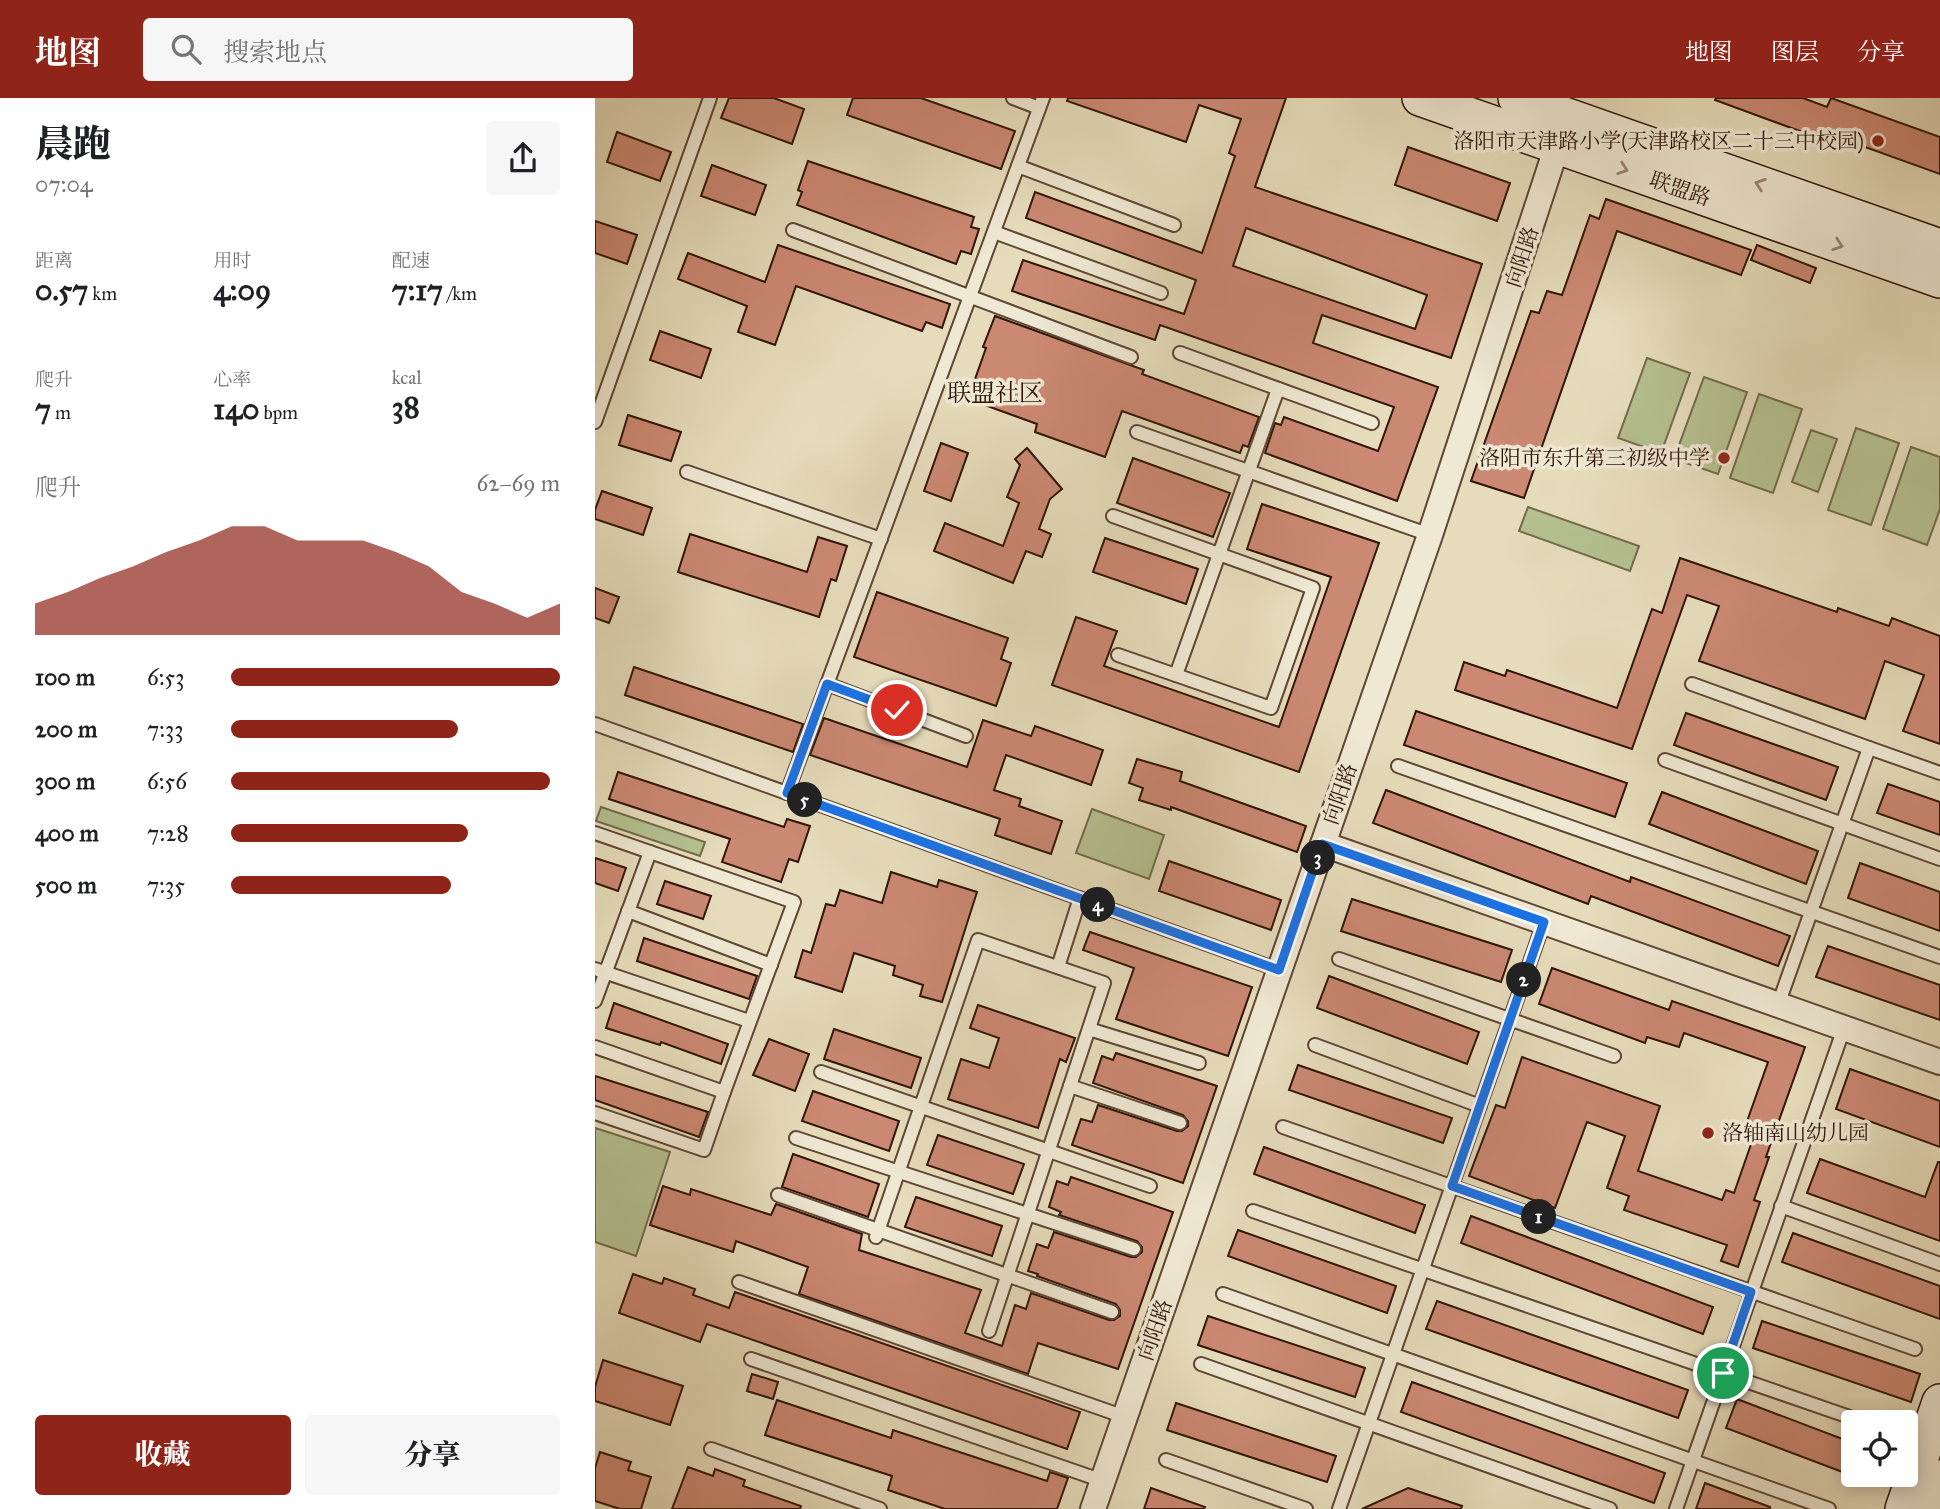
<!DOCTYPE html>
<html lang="zh">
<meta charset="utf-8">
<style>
body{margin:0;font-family:"IM FELL Great Primer","Noto Serif SC",serif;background:#f6f6f6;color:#202124;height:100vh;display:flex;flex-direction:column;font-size:26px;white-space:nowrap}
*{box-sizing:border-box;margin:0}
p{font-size:23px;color:#757577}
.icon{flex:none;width:38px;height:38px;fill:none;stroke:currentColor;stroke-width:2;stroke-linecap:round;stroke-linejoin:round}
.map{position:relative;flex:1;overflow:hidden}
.panel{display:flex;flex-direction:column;background:#fff;width:595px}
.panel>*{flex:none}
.tools{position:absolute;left:1246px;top:1312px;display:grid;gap:14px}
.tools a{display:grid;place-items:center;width:77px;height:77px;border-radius:7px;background:#fff;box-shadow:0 4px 18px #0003;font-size:35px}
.pin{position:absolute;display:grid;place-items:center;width:60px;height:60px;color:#fff;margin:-30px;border:4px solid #fff;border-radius:50%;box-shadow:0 2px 7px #0007}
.km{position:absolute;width:35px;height:35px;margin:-18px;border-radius:50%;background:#222;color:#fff;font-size:19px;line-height:35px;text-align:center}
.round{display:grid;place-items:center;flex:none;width:74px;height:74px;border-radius:7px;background:#f6f6f6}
.overview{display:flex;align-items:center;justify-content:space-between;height:119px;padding:0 35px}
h1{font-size:38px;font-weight:800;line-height:52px}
.stats{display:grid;grid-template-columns:repeat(3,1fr);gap:10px;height:119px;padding:7px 35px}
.stats div{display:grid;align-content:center}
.stats b{font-size:30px;font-weight:800}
.stats small{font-size:19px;font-weight:400}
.stats p{font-size:19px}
.chart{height:196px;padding:14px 35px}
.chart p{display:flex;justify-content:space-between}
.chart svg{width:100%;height:126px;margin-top:7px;fill:#8f2418;opacity:.7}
.cta{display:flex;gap:14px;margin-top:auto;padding:14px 35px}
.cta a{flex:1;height:80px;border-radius:7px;background:#8f2418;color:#fff;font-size:28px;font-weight:800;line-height:80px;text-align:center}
.cta a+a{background:#f6f6f6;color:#202124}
ul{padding:0 35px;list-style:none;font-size:23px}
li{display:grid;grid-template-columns:112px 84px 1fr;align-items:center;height:52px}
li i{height:18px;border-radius:9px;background:#8f2418}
header{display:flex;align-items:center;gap:42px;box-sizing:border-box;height:98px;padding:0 35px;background:#8f2418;color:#fff}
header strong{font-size:33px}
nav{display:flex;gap:38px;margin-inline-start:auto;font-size:24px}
.search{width:490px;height:63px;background:#f6f6f6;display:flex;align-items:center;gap:18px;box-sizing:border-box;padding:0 24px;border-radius:7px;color:#757577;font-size:26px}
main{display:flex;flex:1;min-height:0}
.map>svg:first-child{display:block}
.green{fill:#b5c090;stroke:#726a4c;stroke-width:2}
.building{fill:#cb8872;stroke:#2f1407;stroke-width:2;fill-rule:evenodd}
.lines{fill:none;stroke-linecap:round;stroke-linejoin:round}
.service-casing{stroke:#5d4634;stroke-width:16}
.minor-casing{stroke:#5d4634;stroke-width:28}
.secondary-casing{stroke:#2f1407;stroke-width:38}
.service{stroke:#efe8d3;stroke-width:12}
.minor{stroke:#efe8d3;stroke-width:24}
.secondary{stroke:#efe8d3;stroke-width:35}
.oneway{stroke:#998977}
.route-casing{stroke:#fff;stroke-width:14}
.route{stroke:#1a73e8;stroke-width:9}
.poi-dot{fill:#8f2418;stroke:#efe8d3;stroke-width:2.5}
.labels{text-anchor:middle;stroke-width:7;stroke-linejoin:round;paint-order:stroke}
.poi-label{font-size:21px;fill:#2f1407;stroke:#efe8d3;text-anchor:end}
.street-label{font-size:21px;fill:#2f1407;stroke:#efe8d3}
.quarter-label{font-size:24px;fill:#2f1407;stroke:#efe8d3}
</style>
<header>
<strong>地图</strong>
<div class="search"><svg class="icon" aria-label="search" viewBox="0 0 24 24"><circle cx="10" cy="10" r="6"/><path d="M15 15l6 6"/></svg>搜索地点</div>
<nav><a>地图</a><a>图层</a><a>分享</a></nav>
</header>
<main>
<section class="panel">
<div class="overview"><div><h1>晨跑</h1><p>07:04</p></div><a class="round"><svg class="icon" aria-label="share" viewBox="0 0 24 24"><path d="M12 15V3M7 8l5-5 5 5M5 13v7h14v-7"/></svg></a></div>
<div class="stats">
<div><p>距离</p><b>0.57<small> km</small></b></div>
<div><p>用时</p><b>4:09</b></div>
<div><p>配速</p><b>7:17<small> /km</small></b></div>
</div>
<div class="stats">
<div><p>爬升</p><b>7<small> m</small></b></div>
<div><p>心率</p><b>140<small> bpm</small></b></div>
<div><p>kcal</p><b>38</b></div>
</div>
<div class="chart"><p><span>爬升</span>62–69 m</p>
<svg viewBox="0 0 160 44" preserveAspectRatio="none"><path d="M0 44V33L10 29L20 24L30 20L40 15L50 11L60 6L70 6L80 11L90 11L100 11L110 15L120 20L130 29L140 33L150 38L160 33V44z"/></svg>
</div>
<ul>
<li><b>100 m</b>6:53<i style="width:100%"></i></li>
<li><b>200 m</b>7:33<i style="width:69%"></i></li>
<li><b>300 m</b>6:56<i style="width:97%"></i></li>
<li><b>400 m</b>7:28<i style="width:72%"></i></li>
<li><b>500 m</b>7:35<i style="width:67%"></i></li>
</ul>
<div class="cta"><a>收藏</a><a>分享</a></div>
</section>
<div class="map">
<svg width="1345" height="1411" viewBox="0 0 1345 1411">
<rect width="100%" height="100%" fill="#e6dcbb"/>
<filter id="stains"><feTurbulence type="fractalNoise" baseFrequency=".00286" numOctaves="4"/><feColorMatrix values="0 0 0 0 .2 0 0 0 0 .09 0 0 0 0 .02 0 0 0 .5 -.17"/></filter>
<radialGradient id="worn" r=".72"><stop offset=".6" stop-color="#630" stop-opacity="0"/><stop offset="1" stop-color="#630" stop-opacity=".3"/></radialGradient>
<g class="green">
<polygon points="1052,260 1095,275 1066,355 1023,340"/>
<polygon points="1109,279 1152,294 1123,376 1079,361"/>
<polygon points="1164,296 1207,311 1178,395 1135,380"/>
<polygon points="1261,330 1304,345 1276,427 1233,412"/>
<polygon points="1216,332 1242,341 1223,394 1197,384"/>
<polygon points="1316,349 1345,359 1345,411 1332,447 1288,431"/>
<polygon points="933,409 1044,448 1035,473 924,433"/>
<polygon points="6,709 110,744 105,758 1,723"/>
<polygon points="497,711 569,737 554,781 481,755"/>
<polygon points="0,1030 75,1054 41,1158 0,1144"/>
</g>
<g class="building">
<polygon points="134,0 179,0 209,11 197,46 126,20"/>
<polygon points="258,0 326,0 420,33 406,71 252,17"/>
<path d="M 473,0 L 691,0 L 660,89 L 887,166 L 856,260 L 727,217 L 718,245 L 843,289 L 802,403 L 670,355 L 680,325 L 686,327 L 689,319 L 783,353 L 799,309 L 565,227 L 560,242 L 417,193 L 428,162 L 589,216 L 601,182 L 431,120 L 440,94 L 607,155 L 640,58 L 634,55 L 646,21 L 604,7 L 591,44 L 472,3 ZM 651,130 L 832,197 L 820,231 L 638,168 Z"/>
<polygon points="1121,0 1208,0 1232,9 1236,0 1345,39 1345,76 1223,32 1221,39 1120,2"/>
<polygon points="22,34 76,54 65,83 12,64"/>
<polygon points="813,49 915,85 902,123 800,87"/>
<polygon points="213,63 379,119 376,129 384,131 376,156 366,153 361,166 202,107 207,94 203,92"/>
<polygon points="117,67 171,87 160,117 106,98"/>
<polygon points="1011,101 1156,152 1146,177 1022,133 929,400 876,383 936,213 944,215 952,193 967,197 995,117 1004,121"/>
<polygon points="0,123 42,137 32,166 0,155"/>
<polygon points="183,147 355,206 347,230 331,224 327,233 201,188 180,247 143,234 152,208 83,181 93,155 170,184"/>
<polygon points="1162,147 1221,170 1215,185 1156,162"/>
<polygon points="400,218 549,272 547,276 664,319 653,349 648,347 645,355 527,313 510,359 440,334 442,326 373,301 391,250 388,249"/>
<polygon points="65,233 116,251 106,280 55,262"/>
<polygon points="33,317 86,334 76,363 24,347"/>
<polygon points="346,345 373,355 356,403 329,393"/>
<polygon points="432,350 467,391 455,401 444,431 456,436 447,459 431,453 418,485 339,453 350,425 408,448 424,405 412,399 425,367 420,361"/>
<polygon points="538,360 635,395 618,439 522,405"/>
<polygon points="7,393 57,410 48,437 0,421 0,412"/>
<polygon points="667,406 784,445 704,674 457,587 481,519 522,533 509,568 684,629 736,479 652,451"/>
<polygon points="95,436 212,474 223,439 252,448 241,483 236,481 224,519 83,474"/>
<polygon points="510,440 603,471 591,506 498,474"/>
<polygon points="1085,460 1242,514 1243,510 1294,528 1297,520 1345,538 1345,646 1308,633 1329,577 1290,563 1270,621 1104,563 1124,508 1092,497 1037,651 860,592 869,564 910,578 912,572 1022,610 1057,511 1067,515"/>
<polygon points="0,490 24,499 14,525 0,520"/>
<polygon points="282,494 413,540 406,561 416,565 401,608 259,559"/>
<polygon points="39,569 208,626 198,654 30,597"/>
<polygon points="821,613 1032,685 1020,719 809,647"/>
<polygon points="1091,615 1243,669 1231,702 1079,647"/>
<polygon points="229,620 372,669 388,622 436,638 440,628 508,652 496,687 411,657 399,692 426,701 424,708 467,723 456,756 400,737 405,721 215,657"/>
<polygon points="542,661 587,674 585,683 711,728 702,754 576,709 576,712 544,702 548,690 534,685"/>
<polygon points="23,674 189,729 192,721 215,728 203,764 194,761 186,784 127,764 135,741 14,701"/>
<polygon points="1293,686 1345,704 1345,737 1282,715"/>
<polygon points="791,692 1035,784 1036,779 1195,838 1183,868 996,798 993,806 778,725"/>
<polygon points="1067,694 1223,753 1211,786 1054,726"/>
<polygon points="0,760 31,770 23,793 0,785"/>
<polygon points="574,763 686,802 676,832 564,793"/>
<polygon points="1265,765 1345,794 1345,833 1253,800"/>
<polygon points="296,774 342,789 344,782 382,794 347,904 325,898 328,887 298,877 300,868 259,855 247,894 200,879 208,852 216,855 231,806 240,808 245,792 287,805"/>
<polygon points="70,783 116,798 108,821 62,806"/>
<polygon points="757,801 917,852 906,884 746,833"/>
<polygon points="495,834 657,889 633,958 521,921 539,870 488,852"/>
<polygon points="49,840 162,878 154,901 42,863"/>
<polygon points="1233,848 1345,887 1345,922 1221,879"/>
<polygon points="957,870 1074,912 1077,903 1210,949 1171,1059 1174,1059 1159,1102 1165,1104 1143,1169 1126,1163 1132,1147 1029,1112 1034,1098 1012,1090 1030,1038 992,1024 960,1110 874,1078 901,1007 910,1010 927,959 1065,1008 1043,1073 1127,1102 1131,1092 1139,1095 1161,1032 1150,1029 1173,964 1089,935 1084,949 1052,939 1050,945 944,906"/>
<polygon points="734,878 884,934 872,966 722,910"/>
<polygon points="19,905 133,946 126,966 66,944 65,947 11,930"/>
<polygon points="383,907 480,940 471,964 465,961 443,1030 353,1001 366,961 394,970 404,940 375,930"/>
<polygon points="239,931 326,960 316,990 229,961"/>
<polygon points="174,941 214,956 200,993 158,977"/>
<polygon points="521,955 622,988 588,1085 477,1047 486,1021 497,1024 503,1007 582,1033 587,1033 593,1028 593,1023 588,1017 498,985 507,958 518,962"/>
<polygon points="703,967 857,1020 848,1045 694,992"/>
<polygon points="1255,971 1345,1003 1345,1049 1241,1011"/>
<polygon points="0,978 113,1014 104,1039 0,1002"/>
<polygon points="218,993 304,1023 294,1053 207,1023"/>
<polygon points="343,1037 429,1066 418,1096 332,1067"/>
<polygon points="669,1049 830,1107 820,1135 659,1076"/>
<polygon points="198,1056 284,1086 273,1119 187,1089"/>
<polygon points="1225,1061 1330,1099 1343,1064 1345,1064 1345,1143 1212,1095"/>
<polygon points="476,1079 578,1114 523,1271 443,1245 433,1276 204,1196 213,1169 141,1143 138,1154 55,1127 68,1088 95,1097 96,1091 176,1117 181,1106 267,1136 264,1152 386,1192 370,1235 407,1248 420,1207 431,1211 436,1195 514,1222 519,1222 525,1218 525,1212 521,1206 442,1178 443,1176 433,1173 442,1146 453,1150 459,1134 536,1159 541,1159 547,1154 547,1149 542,1143 464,1117 466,1114 454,1109 462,1083 473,1087"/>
<polygon points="321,1099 407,1128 397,1158 310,1129"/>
<polygon points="876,1118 1118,1209 1108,1236 866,1145"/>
<polygon points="643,1132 801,1188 792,1215 633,1158"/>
<polygon points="1198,1135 1345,1188 1345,1221 1187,1164"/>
<polygon points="38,1176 67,1186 69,1180 100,1191 98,1197 134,1210 140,1194 485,1314 472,1351 112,1226 105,1244 24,1215"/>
<polygon points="842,1203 1093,1292 1083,1320 831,1231"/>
<polygon points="613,1218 770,1270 760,1299 603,1247"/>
<polygon points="1167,1223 1325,1276 1316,1304 1158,1250"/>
<polygon points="8,1262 88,1288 75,1327 0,1303 0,1289"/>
<polygon points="157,1276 183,1284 178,1301 152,1293"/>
<polygon points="817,1284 1070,1375 1059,1405 806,1314"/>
<polygon points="1142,1301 1258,1345 1258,1378 1131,1330"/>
<polygon points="182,1302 296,1340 298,1332 452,1383 455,1374 473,1380 462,1411 350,1411 293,1392 297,1378 170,1337"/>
<polygon points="581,1305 741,1358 732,1384 572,1332"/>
<polygon points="5,1354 36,1364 33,1372 56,1379 46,1411 25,1411 0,1403 0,1370"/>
<polygon points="93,1369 118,1378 120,1371 150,1382 148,1388 206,1408 205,1411 77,1411"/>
<polygon points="1110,1385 1175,1409 1175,1411 1101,1411"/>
<polygon points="556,1390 610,1409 609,1411 549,1411"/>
<polygon points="813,1390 867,1408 866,1411 767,1411"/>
</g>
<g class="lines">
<defs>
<g id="service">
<polyline points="418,0 444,10"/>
<polyline points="423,68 579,127"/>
<polyline points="198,132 536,259"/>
<polyline points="399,134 566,195"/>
<polyline points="585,255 777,325"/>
<polyline points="0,324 115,0"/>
<polyline points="542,334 835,437"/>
<polyline points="92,374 286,441"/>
<polyline points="518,418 718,490 676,610 523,557"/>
<polyline points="581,577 683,291"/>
<polyline points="232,586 371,638"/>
<polyline points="1097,586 1274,650 1183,907"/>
<polyline points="0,626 684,872"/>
<polyline points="1274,650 1345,675"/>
<polyline points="1070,662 1345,761"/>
<polyline points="803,668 1345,859"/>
<polyline points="192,695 448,0"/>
<polyline points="0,735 199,804 129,994 0,949"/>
<polyline points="33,813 176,867"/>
<polyline points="744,861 1019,958"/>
<polyline points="463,869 485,800"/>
<polyline points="0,871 154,923"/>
<polyline points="0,903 55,754"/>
<polyline points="494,931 604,965"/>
<polyline points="720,947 885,1008"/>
<polyline points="226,974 555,1088"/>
<polyline points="475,988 585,1025"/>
<polyline points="0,1015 109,1052 129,994"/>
<polyline points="688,1029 1320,1251"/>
<polyline points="201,1040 539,1151"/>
<polyline points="183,1097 517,1214"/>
<polyline points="1186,1108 1345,1166"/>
<polyline points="658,1113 1272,1325"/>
<polyline points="281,1139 383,842 509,885 394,1233"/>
<polyline points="144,1184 530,1319"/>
<polyline points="628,1196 1234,1411"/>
<polyline points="156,1261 508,1383"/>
<polyline points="606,1266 1015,1411"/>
<polyline points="116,1351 285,1411"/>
<polyline points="571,1362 711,1411"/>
<polyline points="744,1411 949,824"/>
<polyline points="1081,1411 1249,930"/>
</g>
<g id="minor">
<polyline points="728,746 1345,964"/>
<polyline points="498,1411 835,437 962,48 969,36"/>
</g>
<g id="secondary">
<polyline points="825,0 1345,182"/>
<polyline points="921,0 1345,149"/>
<polyline points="1308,1411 1345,1304"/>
<polyline points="1334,1411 1345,1380"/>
</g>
</defs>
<use href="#service" class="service-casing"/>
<use href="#minor" class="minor-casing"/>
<use href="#secondary" class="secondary-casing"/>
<use href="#service" class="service"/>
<use href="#minor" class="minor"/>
<use href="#secondary" class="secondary"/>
</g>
<defs><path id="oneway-chevron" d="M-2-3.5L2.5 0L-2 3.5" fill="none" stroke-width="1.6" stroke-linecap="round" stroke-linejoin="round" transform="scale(1.75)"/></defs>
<g class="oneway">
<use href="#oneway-chevron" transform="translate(1028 71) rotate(19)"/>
<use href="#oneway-chevron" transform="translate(1165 86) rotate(-161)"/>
<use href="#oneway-chevron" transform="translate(1243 147) rotate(19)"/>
</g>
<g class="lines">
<defs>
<polyline id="route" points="302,612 232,586 192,695 684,872 727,746 949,824 857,1088 1156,1194 1128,1275"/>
</defs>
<use href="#route" class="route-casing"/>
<use href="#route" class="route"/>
</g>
<g class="poi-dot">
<circle cx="1283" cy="43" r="7"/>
<circle cx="1129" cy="360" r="7"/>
<circle cx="1113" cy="1035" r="7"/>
</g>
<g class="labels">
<g class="poi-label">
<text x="1269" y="50">洛阳市天津路小学(天津路校区二十三中校园)</text>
<text x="1115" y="367">洛阳市东升第三初级中学</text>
<text x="1127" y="1042" text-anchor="start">洛轴南山幼儿园</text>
</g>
<g class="street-label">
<text transform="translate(1085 91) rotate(19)" y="7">联盟路</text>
<text transform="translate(927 159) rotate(-72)" y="7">向阳路</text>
<text transform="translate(745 696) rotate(-71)" y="7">向阳路</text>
<text transform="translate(560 1232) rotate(-71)" y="7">向阳路</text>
</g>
<g class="quarter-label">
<text x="400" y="303">联盟社区</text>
</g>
</g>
<rect width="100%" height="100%" filter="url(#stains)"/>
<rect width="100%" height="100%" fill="url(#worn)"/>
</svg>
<div class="tools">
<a><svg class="icon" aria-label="locate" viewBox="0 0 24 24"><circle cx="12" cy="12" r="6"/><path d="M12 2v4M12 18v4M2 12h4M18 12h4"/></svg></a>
</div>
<div class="pin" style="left:1128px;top:1275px;background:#1e9e55"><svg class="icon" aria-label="arrive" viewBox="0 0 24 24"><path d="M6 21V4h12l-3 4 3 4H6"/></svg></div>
<div class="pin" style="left:302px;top:612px;background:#d93025"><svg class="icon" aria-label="check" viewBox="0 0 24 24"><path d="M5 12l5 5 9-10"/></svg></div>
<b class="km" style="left:944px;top:1119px">1</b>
<b class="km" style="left:929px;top:882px">2</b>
<b class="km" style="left:723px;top:760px">3</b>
<b class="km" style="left:503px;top:807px">4</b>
<b class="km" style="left:210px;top:702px">5</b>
</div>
</main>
